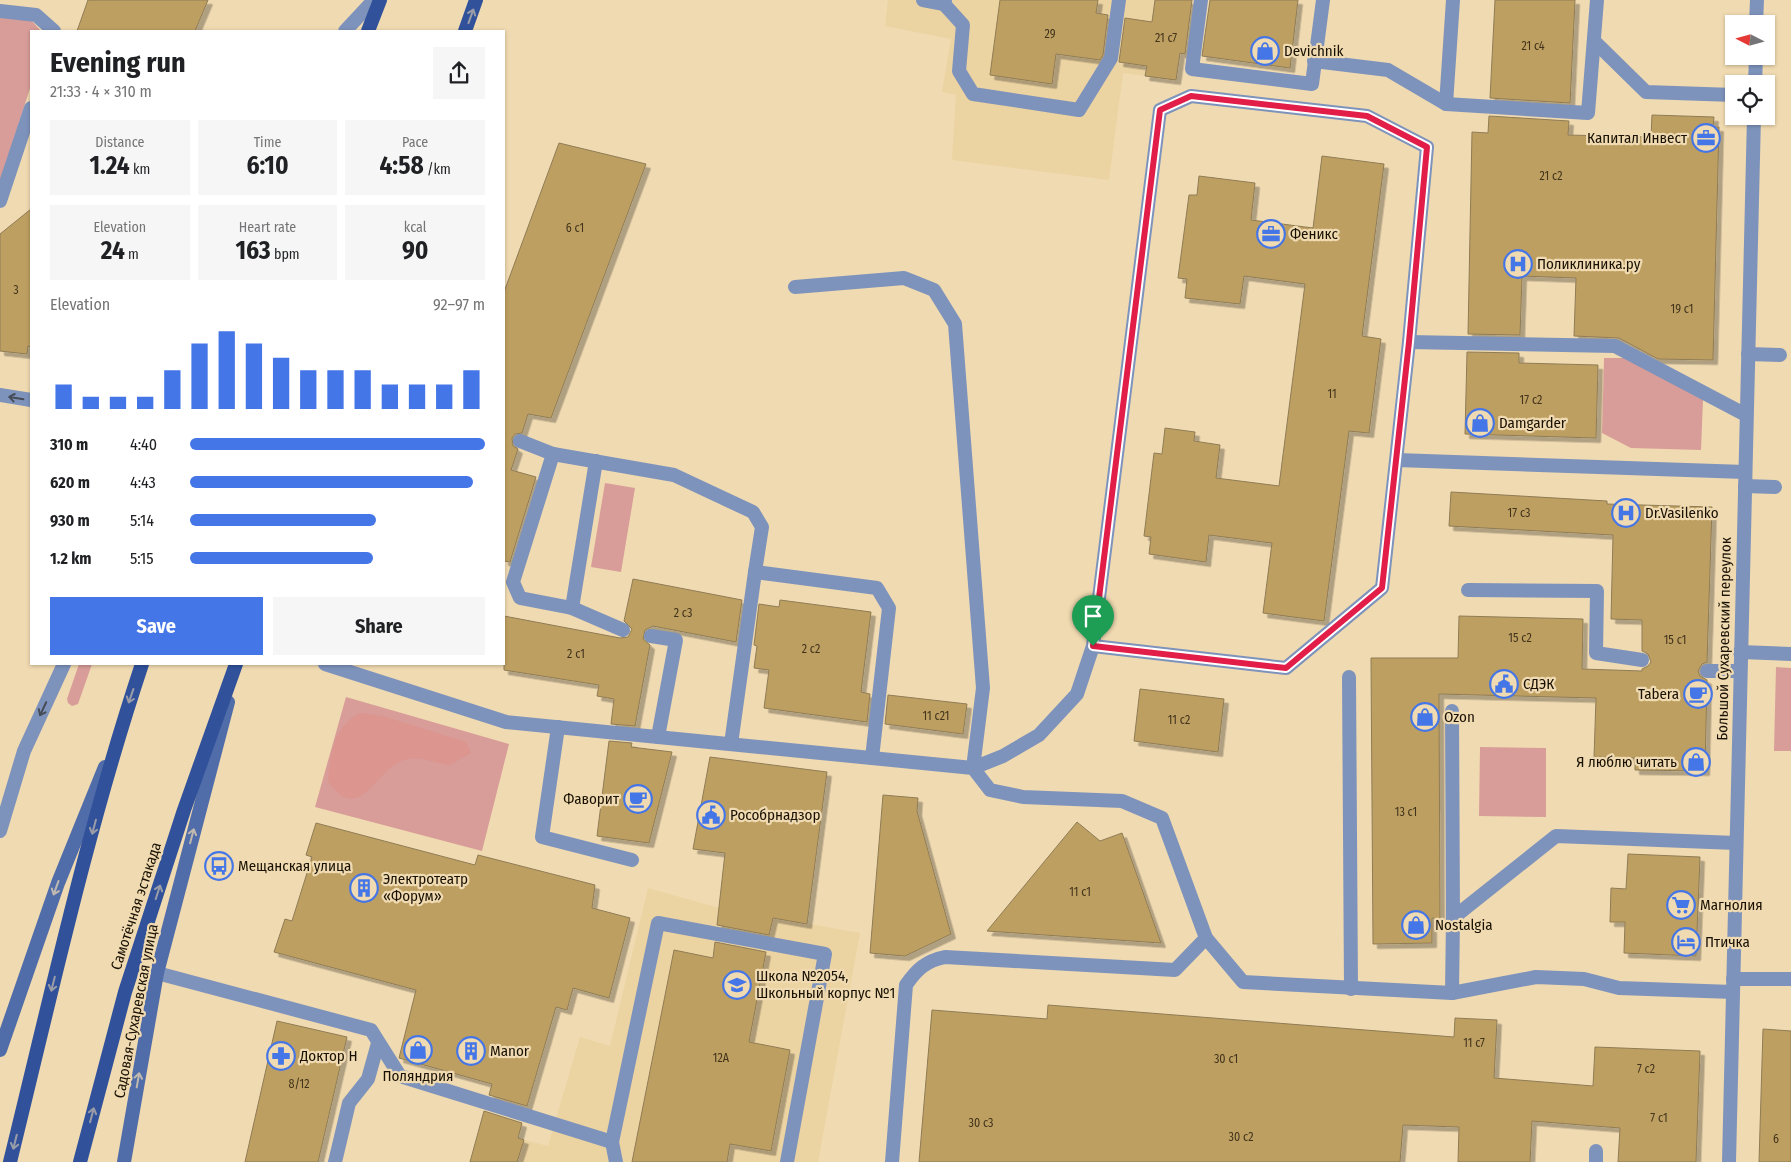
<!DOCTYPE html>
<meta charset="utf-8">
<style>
body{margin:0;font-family:"Fira Sans Condensed",sans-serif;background:#f6f6f6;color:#202124;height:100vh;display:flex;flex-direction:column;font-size:19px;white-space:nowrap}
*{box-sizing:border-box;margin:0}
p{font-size:16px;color:#757577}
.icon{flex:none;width:28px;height:28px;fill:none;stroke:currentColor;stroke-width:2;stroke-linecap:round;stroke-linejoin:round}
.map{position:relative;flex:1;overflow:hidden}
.details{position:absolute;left:30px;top:30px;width:475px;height:635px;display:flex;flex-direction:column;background:#fff;border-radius:0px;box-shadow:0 1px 4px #0004}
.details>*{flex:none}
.needle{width:32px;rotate:276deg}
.fabs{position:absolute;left:1725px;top:15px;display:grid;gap:10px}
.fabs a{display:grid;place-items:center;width:50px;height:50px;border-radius:0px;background:#fff;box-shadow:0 1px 4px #0004;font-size:25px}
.pin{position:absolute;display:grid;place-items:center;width:42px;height:42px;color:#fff;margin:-51px -21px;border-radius:50% 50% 50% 0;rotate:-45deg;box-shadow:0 0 5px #0007}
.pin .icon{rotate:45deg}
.round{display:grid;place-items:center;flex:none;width:52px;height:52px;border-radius:0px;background:#f6f6f6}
.overview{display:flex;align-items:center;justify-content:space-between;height:85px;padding:0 20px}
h1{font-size:28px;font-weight:700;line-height:38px}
.stats{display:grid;grid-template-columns:repeat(3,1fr);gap:8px;height:85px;padding:5px 20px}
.stats div{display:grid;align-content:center;border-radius:0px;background:#f6f6f6;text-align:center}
.stats b{font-size:25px;font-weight:700}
.stats small{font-size:14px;font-weight:400}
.stats p{font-size:14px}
.chart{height:140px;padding:10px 20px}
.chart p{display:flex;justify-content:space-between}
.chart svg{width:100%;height:90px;margin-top:5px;stroke:#4576e7;stroke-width:6}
.action{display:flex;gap:10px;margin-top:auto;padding:10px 20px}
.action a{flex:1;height:58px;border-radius:0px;background:#4576e7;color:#fff;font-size:20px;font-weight:700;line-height:58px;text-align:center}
.action a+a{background:#f6f6f6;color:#202124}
ul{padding:0 20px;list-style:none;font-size:16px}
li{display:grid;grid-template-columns:80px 60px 1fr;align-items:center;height:38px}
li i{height:12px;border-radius:6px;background:#4576e7}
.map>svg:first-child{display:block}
.built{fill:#ecd3a2}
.green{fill:#d89d98}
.forest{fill:#dc958f}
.building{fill:#be9f62;stroke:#8f7c55;filter:url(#shadow)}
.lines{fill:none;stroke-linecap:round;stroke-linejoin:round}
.service{stroke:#7e93bc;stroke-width:14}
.minor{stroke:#7e93bc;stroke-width:14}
.tertiary{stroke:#7e93bc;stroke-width:14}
.secondary{stroke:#516da9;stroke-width:14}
.primary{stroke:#31529b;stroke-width:14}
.oneway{stroke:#9a9da7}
.oneway2{stroke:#464c56}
.oneway3{stroke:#c0b9af}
.route-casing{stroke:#fff;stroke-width:10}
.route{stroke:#e11d48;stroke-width:6}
.labels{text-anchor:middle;stroke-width:4.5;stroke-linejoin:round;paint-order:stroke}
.number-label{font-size:12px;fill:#42341b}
.poi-label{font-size:15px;fill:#181103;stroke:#f0dab1;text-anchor:start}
.street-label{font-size:15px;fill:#181103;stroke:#f0dab1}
</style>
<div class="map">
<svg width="1791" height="1162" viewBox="0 0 1791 1162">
<defs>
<filter id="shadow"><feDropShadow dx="4.5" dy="4.5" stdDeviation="0" flood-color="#0004"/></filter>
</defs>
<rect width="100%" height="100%" fill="#f0dab1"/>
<g class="built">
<polygon points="888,0 1187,0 1176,80 1123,73 1109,180 952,160 956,95 942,92 951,39 885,26"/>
<polygon points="648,888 719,908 860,933 818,1162 517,1162 524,1140 548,1146 580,1037 610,1046"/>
</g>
<g class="green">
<polygon points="0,17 31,20 41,31 31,31 31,85 0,182"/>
<polygon points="1604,358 1626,358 1703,400 1701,450 1631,448 1602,433"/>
<polygon points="605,483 635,488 621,572 591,567"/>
<polygon points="79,664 92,664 78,704 72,706 68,703 67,699"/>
<polygon points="1776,667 1791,668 1791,751 1774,751"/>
<polygon points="346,697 509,744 482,851 315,807"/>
<polygon points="1480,747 1546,748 1546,817 1479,816"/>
</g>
<path class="forest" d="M 360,713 L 383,716 L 466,742 L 471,753 L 450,765 C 435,763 419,755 404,760 C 376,768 359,828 328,781 C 330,754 334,726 360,713 Z"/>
<g class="building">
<polygon points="88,0 208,0 195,31 77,31"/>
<polygon points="1000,0 1098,0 1096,13 1108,15 1103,55 1100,60 1056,54 1052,84 990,75"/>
<polygon points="1155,0 1192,0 1185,54 1180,53 1176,80 1145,76 1147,66 1119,62 1125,18 1152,22"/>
<polygon points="1210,0 1298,0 1290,68 1202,56"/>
<polygon points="1495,0 1575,0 1570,103 1490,98"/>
<polygon points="1652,115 1714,117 1713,127 1719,127 1713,360 1658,359 1619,338 1574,336 1576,278 1522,276 1520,335 1468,334 1472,132 1488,133 1489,116 1569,121 1568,135 1651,137"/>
<polygon points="559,143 646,164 551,418 528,414 522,433 515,434 512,438 513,446 518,449 511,470 536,477 510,562 504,561 504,292"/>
<polygon points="1322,156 1384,164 1362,336 1381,339 1369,433 1349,431 1324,621 1263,613 1272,543 1209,535 1206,562 1149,554 1151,537 1144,536 1154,453 1162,454 1165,428 1195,432 1194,441 1220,445 1216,478 1279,486 1305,284 1244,276 1240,304 1185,298 1187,279 1178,278 1189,195 1197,195 1199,176 1255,183 1251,220 1313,228"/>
<polygon points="31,209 31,347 28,346 27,354 0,351 0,234"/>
<polygon points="1467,352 1519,353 1519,363 1598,365 1596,438 1465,434"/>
<polygon points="1451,492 1607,501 1607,504 1712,507 1707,662 1702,664 1698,671 1700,676 1707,680 1705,771 1635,770 1635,758 1594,757 1596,698 1439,694 1440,919 1432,918 1432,943 1373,944 1371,658 1458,658 1459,616 1583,619 1582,669 1642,671 1642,669 1648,666 1651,662 1648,654 1642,651 1642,620 1611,619 1613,535 1449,526"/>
<polygon points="633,579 742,600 736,642 653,626 645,630 643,639 650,645 635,726 611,724 614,699 597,696 599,685 504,670 504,616 620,638 628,637 632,629 624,621"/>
<polygon points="780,600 871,612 861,692 870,694 867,722 764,708 769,670 754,668 757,646 754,645 759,604 779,607"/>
<polygon points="1140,689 1224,699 1218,752 1134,741"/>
<polygon points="888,695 967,704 963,734 885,724"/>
<polygon points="609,741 632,743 631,747 672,752 649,843 597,836"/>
<polygon points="710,757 827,772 807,924 773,918 769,935 717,925 725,853 693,849"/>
<polygon points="883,795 918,798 917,811 951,934 905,956 870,953"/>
<polygon points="1077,822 1100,841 1122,833 1161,943 987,931"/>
<polygon points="316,823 475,865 478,855 595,885 592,908 630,918 609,998 573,988 567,1010 556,1007 527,1106 489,1095 492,1084 399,1058 416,990 274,952 285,919 292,921 312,857 306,855"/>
<polygon points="1628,854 1700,857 1696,956 1624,953 1625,922 1610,922 1611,888 1626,889"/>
<polygon points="715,942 766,952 749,1042 790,1050 771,1151 730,1144 727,1162 632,1162 674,950 713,958"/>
<polygon points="1048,1005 1454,1037 1455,1018 1497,1020 1494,1078 1593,1086 1595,1047 1700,1051 1696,1162 1618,1162 1620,1128 1532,1121 1530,1162 1458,1162 1459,1127 1403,1125 1400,1162 919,1162 932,1010 1047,1019"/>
<polygon points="277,1021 347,1037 318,1162 245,1162"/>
<polygon points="1763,1029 1791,1031 1791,1162 1759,1162"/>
<polygon points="484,1111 522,1123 518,1138 524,1140 517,1162 470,1162"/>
</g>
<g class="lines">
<g class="service">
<polyline points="923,0 944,4 945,0"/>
<polyline points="1201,0 1192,69 1312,84 1323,0"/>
<polyline points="944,4 963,25 959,71 973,94 1079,110 1111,58 1119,0"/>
<polyline points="0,11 36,15 54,31"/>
<polyline points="1594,41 1646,92 1734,95"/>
<polyline points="1314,61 1388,70 1446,104 1588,113 1597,0"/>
<polyline points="1446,104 1453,0"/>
<polyline points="0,201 31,108"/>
<polyline points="795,287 904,278 934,290 955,324 983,688 973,768 1003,756 1039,735 1077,694 1093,646 1160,110 1191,96 1367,116 1427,147 1409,342 1382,588 1286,668 1093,646"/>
<polyline points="1409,342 1615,346 1746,415"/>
<polyline points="1748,354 1780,355"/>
<polyline points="520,441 553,454 674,475 753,512 762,527 755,572 877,588 889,608 872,758"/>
<polyline points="553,454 513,582 520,598 572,608 623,630"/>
<polyline points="1397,460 1745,472"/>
<polyline points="1745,486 1775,487"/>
<polyline points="1468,590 1597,591 1596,653 1642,660"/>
<polyline points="572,608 596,461"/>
<polyline points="651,636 676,640 658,737"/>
<polyline points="1740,652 1791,654"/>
<polyline points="325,664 506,722 973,768 990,790 1023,797 1122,801 1162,818 1206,938 1243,982 1452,993 1536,977 1584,979 1619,988 1733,992"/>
<polyline points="1707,671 1739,671"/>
<polyline points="1349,677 1351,989"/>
<polyline points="1452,711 1453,918"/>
<polyline points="558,727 542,837 632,860"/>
<polyline points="731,744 755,572"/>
<polyline points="157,973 371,1030 400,1076 612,1142 658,923 825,954 787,1162"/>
<polyline points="1733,979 1791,979"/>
<polyline points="1452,993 1453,918 1556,836 1736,843"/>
<polyline points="612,1142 616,1162"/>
<polyline points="335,1162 349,1103 368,1079 378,1043"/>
<path d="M 892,1162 L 906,985 C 917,969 926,961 945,957 L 1175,970 L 1206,938"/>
<polyline points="1596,1162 1596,1151"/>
</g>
<g class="minor">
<polyline points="1756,24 1757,0"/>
<polyline points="1755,84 1756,56"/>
<polyline points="1729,1162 1754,116"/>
</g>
<g class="tertiary">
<polyline points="345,31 374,0"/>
<polyline points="0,395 31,400"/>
<polyline points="0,831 24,751 64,664"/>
</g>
<g class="secondary">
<polyline points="0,1050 58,883 105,767"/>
<polyline points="124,1162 157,973 228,702"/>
</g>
<g class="primary">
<polyline points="368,31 380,0"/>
<polyline points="465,31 476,0"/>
<path d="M 10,1162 C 51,995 88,826 142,664"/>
<polyline points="80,1162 125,992 184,810 236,664"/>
</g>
</g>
<defs><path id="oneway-shaft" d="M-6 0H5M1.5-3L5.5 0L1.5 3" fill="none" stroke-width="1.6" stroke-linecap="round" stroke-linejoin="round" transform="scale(1.25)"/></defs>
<g class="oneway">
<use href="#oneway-shaft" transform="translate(471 16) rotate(-70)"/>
<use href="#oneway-shaft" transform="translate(131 696) rotate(109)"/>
<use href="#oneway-shaft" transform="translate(94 827) rotate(105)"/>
<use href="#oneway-shaft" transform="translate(158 892) rotate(-72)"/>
<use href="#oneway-shaft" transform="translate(53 984) rotate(104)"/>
<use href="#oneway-shaft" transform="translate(92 1115) rotate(-75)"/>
<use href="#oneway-shaft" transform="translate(15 1142) rotate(104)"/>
</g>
<g class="oneway2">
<use href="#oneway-shaft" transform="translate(16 398) rotate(-171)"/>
<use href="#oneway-shaft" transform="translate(43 709) rotate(115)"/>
</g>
<g class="oneway3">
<use href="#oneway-shaft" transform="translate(192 836) rotate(-75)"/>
<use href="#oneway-shaft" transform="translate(56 888) rotate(110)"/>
<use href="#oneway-shaft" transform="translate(138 1080) rotate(-80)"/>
</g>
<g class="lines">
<defs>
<polygon id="route" points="1191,96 1367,116 1427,147 1409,342 1382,588 1286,668 1093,646 1160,110"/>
</defs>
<use href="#route" class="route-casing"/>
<use href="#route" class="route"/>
</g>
<defs>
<symbol id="shop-ring" viewBox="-11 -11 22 22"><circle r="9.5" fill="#f0dab1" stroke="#4576e7" stroke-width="1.5"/><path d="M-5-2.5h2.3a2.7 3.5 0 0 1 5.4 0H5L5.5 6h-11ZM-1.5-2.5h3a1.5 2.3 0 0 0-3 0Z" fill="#4576e7"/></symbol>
<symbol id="office-ring" viewBox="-11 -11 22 22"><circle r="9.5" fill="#f0dab1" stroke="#4576e7" stroke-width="1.5"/><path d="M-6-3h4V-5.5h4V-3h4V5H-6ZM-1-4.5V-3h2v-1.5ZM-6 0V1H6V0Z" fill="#4576e7"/></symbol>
<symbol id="hospital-ring" viewBox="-11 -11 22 22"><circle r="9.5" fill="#f0dab1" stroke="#4576e7" stroke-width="1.5"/><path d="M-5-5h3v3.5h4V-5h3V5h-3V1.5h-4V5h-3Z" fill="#4576e7"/></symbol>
<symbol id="civic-ring" viewBox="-11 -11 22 22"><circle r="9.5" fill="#f0dab1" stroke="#4576e7" stroke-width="1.5"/><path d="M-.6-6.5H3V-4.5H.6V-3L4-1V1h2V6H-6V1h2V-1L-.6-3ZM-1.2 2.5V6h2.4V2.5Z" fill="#4576e7"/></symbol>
<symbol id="cafe-ring" viewBox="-11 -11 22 22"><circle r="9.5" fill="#f0dab1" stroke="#4576e7" stroke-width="1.5"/><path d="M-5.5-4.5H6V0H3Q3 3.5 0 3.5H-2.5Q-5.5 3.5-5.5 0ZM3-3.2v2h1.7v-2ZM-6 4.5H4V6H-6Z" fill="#4576e7"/></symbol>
<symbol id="bus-ring" viewBox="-11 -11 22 22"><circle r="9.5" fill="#f0dab1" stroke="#4576e7" stroke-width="1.5"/><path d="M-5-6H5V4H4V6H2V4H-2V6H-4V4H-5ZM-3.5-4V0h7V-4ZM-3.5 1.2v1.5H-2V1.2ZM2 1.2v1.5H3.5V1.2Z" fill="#4576e7"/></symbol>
<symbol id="building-ring" viewBox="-11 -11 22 22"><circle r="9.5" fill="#f0dab1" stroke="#4576e7" stroke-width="1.5"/><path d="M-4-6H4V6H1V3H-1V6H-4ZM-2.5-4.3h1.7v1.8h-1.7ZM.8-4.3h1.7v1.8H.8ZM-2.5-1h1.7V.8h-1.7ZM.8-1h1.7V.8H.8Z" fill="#4576e7"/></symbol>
<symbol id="supermarket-ring" viewBox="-11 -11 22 22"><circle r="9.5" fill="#f0dab1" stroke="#4576e7" stroke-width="1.5"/><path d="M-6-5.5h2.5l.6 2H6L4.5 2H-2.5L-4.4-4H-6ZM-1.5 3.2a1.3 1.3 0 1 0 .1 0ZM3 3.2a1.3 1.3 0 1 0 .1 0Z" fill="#4576e7"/></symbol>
<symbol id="hotel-ring" viewBox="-11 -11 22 22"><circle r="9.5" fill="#f0dab1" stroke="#4576e7" stroke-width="1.5"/><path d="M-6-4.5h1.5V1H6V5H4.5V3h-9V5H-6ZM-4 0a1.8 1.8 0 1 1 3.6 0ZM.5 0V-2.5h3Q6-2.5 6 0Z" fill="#4576e7"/></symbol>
<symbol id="school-ring" viewBox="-11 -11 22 22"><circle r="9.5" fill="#f0dab1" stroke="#4576e7" stroke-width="1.5"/><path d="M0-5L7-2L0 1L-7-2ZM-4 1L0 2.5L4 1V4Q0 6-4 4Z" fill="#4576e7"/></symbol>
<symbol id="pharmacy-ring" viewBox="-11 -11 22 22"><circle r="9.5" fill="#f0dab1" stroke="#4576e7" stroke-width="1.5"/><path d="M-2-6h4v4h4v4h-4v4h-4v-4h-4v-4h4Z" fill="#4576e7"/></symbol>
</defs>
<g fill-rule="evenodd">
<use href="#shop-ring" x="1249" y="35" width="32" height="32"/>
<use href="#office-ring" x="1690" y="122" width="32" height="32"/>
<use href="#office-ring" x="1255" y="218" width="32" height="32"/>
<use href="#hospital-ring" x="1502" y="248" width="32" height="32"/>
<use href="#shop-ring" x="1464" y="407" width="32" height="32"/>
<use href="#hospital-ring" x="1610" y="497" width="32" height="32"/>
<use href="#civic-ring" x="1488" y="668" width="32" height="32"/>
<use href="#cafe-ring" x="1682" y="678" width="32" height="32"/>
<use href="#shop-ring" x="1409" y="701" width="32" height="32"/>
<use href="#shop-ring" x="1680" y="746" width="32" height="32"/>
<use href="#cafe-ring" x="622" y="783" width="32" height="32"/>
<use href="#civic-ring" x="695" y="799" width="32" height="32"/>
<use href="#bus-ring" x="203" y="850" width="32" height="32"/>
<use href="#building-ring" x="348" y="872" width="32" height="32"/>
<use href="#supermarket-ring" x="1665" y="889" width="32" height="32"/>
<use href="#shop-ring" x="1400" y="909" width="32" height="32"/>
<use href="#hotel-ring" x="1670" y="926" width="32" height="32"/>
<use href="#school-ring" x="721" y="969" width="32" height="32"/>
<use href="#shop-ring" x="402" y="1034" width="32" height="32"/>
<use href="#building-ring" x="455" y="1035" width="32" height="32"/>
<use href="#pharmacy-ring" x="265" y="1040" width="32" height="32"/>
</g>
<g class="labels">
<g class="number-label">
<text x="1050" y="38">29</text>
<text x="1166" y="42">21 с7</text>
<text x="1533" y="50">21 с4</text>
<text x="1551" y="180">21 с2</text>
<text x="575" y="232">6 с1</text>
<text x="16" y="294">3</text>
<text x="1682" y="313">19 с1</text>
<text x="1332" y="398">11</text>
<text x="1531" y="404">17 с2</text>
<text x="1519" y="517">17 с3</text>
<text x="683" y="617">2 с3</text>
<text x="1520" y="642">15 с2</text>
<text x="1675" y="644">15 с1</text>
<text x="811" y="653">2 с2</text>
<text x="576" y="658">2 с1</text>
<text x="936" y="720">11 с21</text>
<text x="1179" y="724">11 c2</text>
<text x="1406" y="816">13 с1</text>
<text x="1080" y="896">11 с1</text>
<text x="1474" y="1047">11 с7</text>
<text x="721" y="1062">12А</text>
<text x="1226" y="1063">30 с1</text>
<text x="1646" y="1073">7 с2</text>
<text x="299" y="1088">8/12</text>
<text x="1659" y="1122">7 с1</text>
<text x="981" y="1127">30 с3</text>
<text x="1241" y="1141">30 с2</text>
<text x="1776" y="1143">6</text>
</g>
<g class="poi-label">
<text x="1284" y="56">Devichnik</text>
<text x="1687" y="143" text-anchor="end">Капитал Инвест</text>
<text x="1290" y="239">Феникс</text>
<text x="1537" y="269">Поликлиника.ру</text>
<text x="1499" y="428">Damgarder</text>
<text x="1645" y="518">Dr.Vasilenko</text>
<text x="1523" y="689">СДЭК</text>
<text x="1679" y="699" text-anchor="end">Tabera</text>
<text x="1444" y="722">Ozon</text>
<text x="1677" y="767" text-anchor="end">Я люблю читать</text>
<text x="619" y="804" text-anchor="end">Фаворит</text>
<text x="730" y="820">Рособрнадзор</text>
<text x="238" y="871">Мещанская улица</text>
<text x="383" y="884">Электротеатр<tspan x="383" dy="17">«Форум»</tspan></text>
<text x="1700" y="910">Магнолия</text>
<text x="1435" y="930">Nostalgia</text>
<text x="1705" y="947">Птичка</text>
<text x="756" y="981">Школа №2054,<tspan x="756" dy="17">Школьный корпус №1</tspan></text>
<text x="490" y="1056">Manor</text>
<text x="300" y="1061">Доктор Н</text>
<text x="418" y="1081" text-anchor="middle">Поляндрия</text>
</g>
<g class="street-label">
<text transform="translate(1724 639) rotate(-89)" y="5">Большой Сухаревский переулок</text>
<text transform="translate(136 906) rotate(-72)" y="5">Самотёчная эстакада</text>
<text transform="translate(136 1011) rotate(-79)" y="5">Садовая-Сухаревская улица</text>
</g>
</g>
</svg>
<div class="fabs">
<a><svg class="needle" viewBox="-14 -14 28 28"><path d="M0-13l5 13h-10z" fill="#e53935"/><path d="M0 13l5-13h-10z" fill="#757577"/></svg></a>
<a><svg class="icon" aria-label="locate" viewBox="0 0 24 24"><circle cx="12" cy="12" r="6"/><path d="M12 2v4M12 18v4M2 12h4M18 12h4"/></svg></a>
</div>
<div class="pin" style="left:1093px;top:646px;background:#1e9e55"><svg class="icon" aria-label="arrive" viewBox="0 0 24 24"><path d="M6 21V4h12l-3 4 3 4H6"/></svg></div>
<section class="details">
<div class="overview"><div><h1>Evening run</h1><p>21:33 · 4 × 310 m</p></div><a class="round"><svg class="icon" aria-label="share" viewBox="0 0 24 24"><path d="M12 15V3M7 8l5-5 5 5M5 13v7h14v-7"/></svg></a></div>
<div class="stats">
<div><p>Distance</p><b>1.24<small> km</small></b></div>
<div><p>Time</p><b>6:10</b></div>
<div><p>Pace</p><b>4:58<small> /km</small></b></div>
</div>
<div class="stats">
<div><p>Elevation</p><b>24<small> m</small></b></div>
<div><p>Heart rate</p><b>163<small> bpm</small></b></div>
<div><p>kcal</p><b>90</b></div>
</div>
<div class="chart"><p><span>Elevation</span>92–97 m</p>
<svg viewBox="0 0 160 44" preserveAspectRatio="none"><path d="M5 44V32M15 44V38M25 44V38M35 44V38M45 44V25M55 44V12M65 44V6M75 44V12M85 44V19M95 44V25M105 44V25M115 44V25M125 44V32M135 44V32M145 44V32M155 44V25"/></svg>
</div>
<ul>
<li><b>310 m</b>4:40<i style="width:100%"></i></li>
<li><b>620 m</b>4:43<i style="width:96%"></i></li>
<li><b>930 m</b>5:14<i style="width:63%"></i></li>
<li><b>1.2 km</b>5:15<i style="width:62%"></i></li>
</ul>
<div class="action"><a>Save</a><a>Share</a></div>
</section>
</div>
